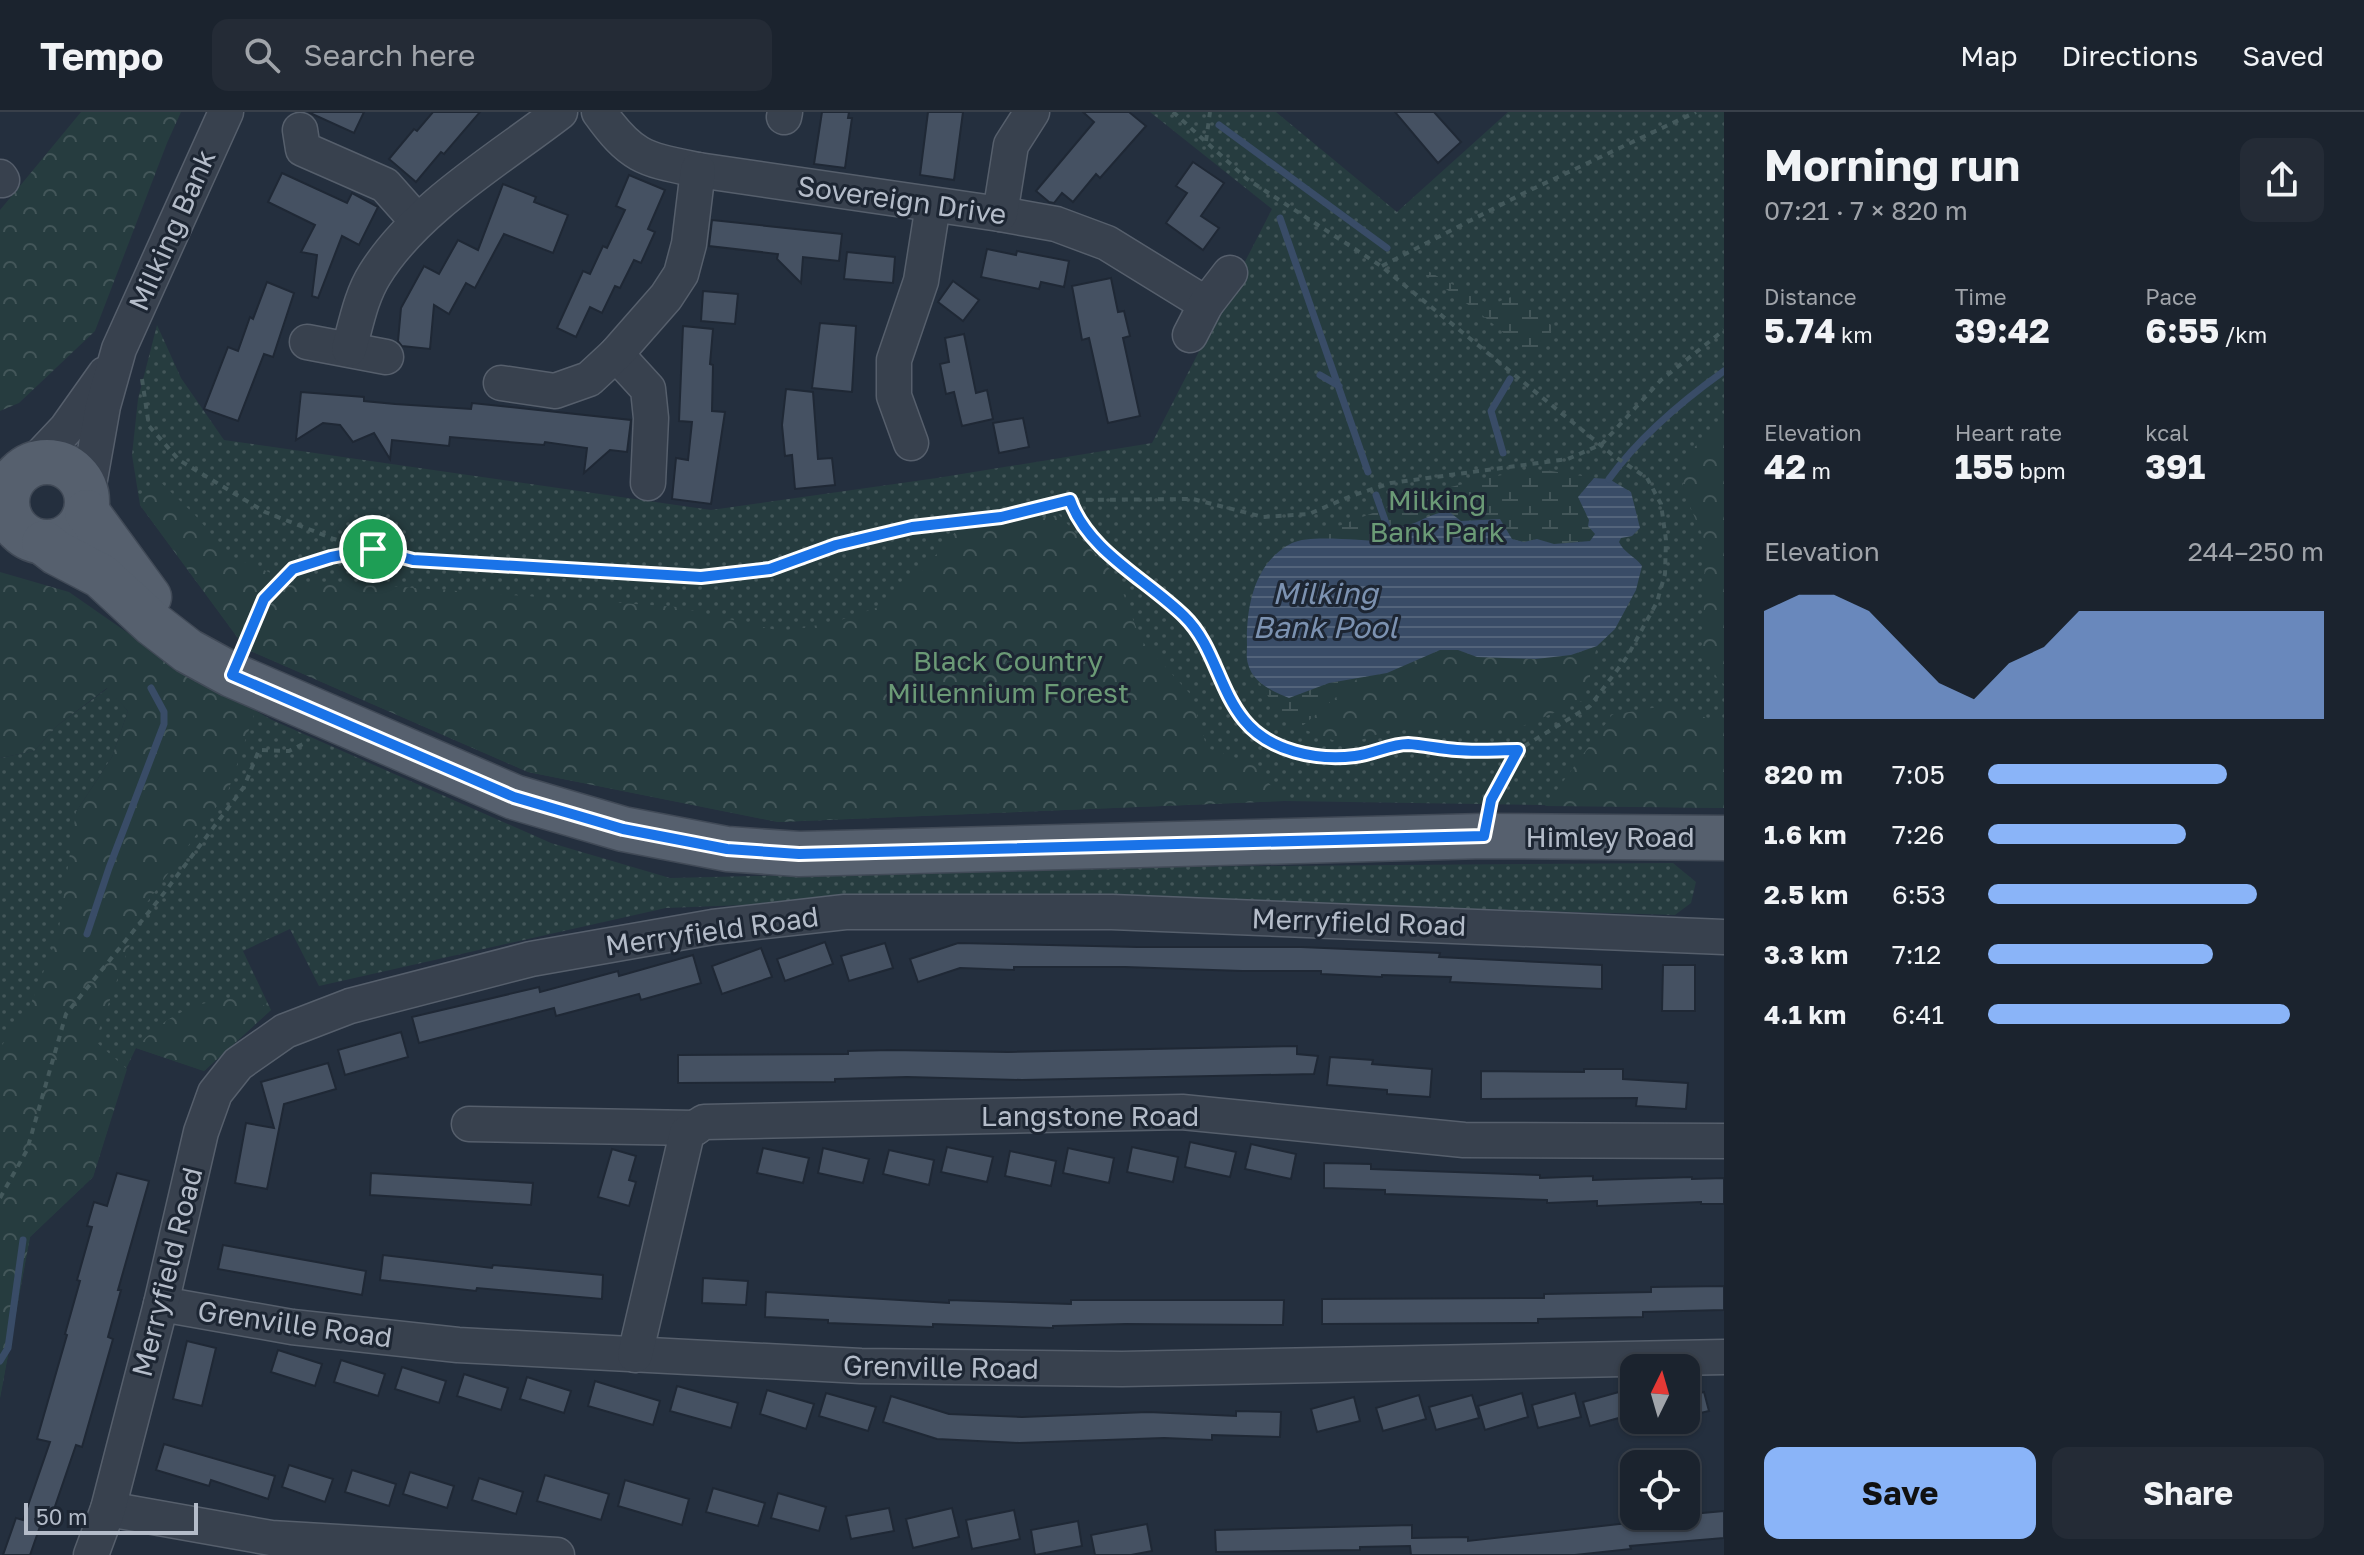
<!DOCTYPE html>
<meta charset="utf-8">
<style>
body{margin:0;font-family:"Golos Text",sans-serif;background:#242b36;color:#f1f3f6;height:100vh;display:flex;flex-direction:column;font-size:30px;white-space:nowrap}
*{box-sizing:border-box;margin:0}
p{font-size:26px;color:#a0a4aa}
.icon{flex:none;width:44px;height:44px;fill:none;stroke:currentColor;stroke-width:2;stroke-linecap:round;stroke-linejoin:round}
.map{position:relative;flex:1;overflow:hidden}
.panel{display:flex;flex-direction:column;background:#1b232e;width:640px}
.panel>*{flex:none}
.needle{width:52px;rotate:5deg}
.fabs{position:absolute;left:1620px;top:1242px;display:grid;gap:16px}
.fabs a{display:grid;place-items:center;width:80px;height:80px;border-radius:16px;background:#1b232e;box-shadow:0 2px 6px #0004,0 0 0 2px #39404a;font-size:40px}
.scale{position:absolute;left:24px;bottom:20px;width:174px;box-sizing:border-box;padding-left:8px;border:4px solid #b4bcc9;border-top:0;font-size:22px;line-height:28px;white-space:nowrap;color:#b4bcc9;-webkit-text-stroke:6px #1d2633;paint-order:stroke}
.pin{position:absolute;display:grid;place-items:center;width:68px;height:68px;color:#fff;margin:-34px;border:4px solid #fff;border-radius:50%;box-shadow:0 2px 8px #0007}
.round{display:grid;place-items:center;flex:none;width:84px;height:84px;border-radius:16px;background:#242b36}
.head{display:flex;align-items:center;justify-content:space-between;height:136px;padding:0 40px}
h1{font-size:44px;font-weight:700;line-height:60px}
.metrics{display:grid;grid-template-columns:repeat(3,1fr);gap:12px;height:136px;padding:8px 40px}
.metrics div{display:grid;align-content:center}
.metrics b{font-size:34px;font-weight:700}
.metrics small{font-size:22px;font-weight:400}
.metrics p{font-size:22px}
.chart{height:224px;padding:16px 40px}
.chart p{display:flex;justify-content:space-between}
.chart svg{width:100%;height:144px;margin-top:8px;fill:#8ab4f8;opacity:.7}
.action{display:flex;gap:16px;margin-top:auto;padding:16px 40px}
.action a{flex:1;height:92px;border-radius:16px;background:#8ab4f8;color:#111;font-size:32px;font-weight:700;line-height:92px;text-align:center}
.action a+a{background:#242b36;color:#f1f3f6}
ul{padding:0 40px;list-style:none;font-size:26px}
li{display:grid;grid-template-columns:128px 96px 1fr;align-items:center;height:60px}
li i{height:20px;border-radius:10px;background:#8ab4f8}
header{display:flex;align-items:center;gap:48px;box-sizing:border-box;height:112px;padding:0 40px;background:#1b232e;border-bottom:2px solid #39404a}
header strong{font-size:38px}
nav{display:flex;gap:44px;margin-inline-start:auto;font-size:28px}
.search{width:560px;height:72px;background:#242b36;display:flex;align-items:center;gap:20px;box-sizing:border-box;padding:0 28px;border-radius:16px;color:#a0a4aa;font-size:30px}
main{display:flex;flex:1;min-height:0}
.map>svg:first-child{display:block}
.green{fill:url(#green-dots)}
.forest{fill:url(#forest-crowns)}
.wetland{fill:url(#wetland-marsh)}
.water{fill:url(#water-rules)}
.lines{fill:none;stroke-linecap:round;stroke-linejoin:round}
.stream{stroke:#394c67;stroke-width:7}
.building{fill:#455162;stroke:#1f2835;stroke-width:2}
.minor-casing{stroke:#565f6c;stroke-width:37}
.major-casing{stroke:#414a57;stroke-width:47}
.path{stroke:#44595c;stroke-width:4;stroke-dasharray:6 6;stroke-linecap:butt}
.minor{stroke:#38414e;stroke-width:34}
.major{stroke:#56606e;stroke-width:44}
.route-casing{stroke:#fff;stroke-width:16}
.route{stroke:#1a73e8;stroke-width:10}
.labels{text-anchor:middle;stroke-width:6;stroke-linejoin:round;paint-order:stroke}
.street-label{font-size:28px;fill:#b4bcc9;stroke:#1d2633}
.park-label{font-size:28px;fill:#6b9a76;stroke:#1d2633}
.water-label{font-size:30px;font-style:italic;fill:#7c92b1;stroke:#1d2633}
</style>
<header>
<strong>Tempo</strong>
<div class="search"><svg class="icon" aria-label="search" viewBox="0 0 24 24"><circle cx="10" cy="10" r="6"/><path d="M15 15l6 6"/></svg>Search here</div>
<nav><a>Map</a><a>Directions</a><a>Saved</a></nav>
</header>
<main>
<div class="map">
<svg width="1724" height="1443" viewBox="0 0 1724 1443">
<defs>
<pattern id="green-dots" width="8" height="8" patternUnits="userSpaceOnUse" patternTransform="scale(2)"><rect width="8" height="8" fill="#263c3f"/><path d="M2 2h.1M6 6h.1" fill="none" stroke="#435659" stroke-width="1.8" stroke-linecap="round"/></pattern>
<pattern id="forest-crowns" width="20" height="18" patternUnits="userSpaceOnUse" patternTransform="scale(2)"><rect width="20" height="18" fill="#263c3f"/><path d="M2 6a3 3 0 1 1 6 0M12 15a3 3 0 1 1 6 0" fill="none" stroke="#435659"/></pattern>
<pattern id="wetland-marsh" width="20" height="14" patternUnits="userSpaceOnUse" patternTransform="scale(2)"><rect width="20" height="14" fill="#263c3f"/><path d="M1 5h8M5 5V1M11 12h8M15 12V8" fill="none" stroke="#435659"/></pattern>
<pattern id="water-rules" width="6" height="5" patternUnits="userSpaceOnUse" patternTransform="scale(2)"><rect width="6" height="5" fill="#394c67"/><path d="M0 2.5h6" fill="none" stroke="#53647b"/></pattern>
</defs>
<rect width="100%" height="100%" fill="#242f3e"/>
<g class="green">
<polygon points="1150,0 1276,0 1397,100 1508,0 1724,0 1724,696 1284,689 778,710 528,660 246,537 140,393 132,343 138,287 157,213 181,266 224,328 711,398 937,366 1152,331 1272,97"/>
<polygon points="193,563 272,608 551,731 670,766 1118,755 1673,751 1696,770 1691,791 1675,803 1375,794 824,790 666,796 319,874 290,817 243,839 271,898 204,959 136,936 126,957 93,1065 30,1125 0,1286 0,646 34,639 58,613 108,576 128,599 112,645 76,700"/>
</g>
<g class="forest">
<polygon points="81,0 181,0 167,31 95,219 19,291 0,299 0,98"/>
<polygon points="1724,313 1724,572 1719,569 1703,542 1705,429 1682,376 1693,336"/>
<polygon points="154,364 195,403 230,444 295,471 388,474 677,495 780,519 832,511 887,492 923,458 956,419 1059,403 1117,465 1141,528 1191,583 1207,636 1253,652 1284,689 778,710 528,660 246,537 140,393"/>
<polygon points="0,460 69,480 151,537 255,600 228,679 143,796 95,929 127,957 93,1065 30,1125 0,1286 0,936 30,894 58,823 76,700 112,645 128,599 107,576 58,613 34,639 0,646"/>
<polygon points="1597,534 1584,588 1516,617 1402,614 1346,633 1300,616 1358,566 1387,561 1440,538 1458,538 1477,545 1498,545 1571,543"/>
<polygon points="1669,593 1724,612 1724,696 1545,694 1612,603"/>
<path d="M 225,886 L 253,887 L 271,898 L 204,959 L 136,936 C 164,905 186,895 225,886 Z"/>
</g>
<g class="wetland">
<path d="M 1426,158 L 1492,194 C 1509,183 1530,177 1535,203 L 1543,205 L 1551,213 C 1553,233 1541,239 1524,242 C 1496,209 1458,186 1423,161 Z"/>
<polygon points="1545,358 1594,366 1578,385 1595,422 1590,429 1554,432 1537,427 1524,430 1512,427 1499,407 1461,409 1431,401 1385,429 1330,427 1297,430 1425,381 1502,363"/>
<polygon points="1358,566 1300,616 1278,600 1259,570 1271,579 1289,586 1329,571"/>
</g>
<path class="water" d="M 1594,366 L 1609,367 L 1631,380 L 1640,416 L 1632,424 L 1621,426 L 1619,430 C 1624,441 1635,444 1642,454 L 1636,478 L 1615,517 L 1597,534 L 1571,543 L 1536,547 L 1477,545 L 1458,538 L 1440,538 L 1387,561 L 1329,571 L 1289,586 C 1272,579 1253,571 1248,552 C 1246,546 1247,539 1247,533 C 1246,495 1254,450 1292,431 C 1310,422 1362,429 1384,429 L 1387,414 C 1414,418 1422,403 1448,399 L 1461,409 L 1500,407 L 1512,427 L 1524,430 L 1537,427 L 1554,432 L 1590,429 L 1595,422 L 1588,414 L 1589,408 L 1578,385 Z"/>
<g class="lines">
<g class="stream">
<polyline points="1219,13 1387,136"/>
<polyline points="1280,106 1368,360"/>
<polyline points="1320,263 1339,274"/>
<polyline points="1503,341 1491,299 1510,267"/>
<path d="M 1609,367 C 1640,324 1682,289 1724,259"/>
<polyline points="1376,383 1387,414"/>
<polyline points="87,822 109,756 164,612 164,600 151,576"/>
<polyline points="0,1249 8,1236 23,1128"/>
</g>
</g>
<g class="building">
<polygon points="308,0 364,0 354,21"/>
<polygon points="433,0 480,0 444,42 441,40 416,70 389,47 414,17 417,19"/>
<polygon points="822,0 849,0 848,6 852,6 845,56 814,52"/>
<polygon points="928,0 963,0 954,68 920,63"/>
<polygon points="1083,0 1129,0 1146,14 1100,66 1096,62 1073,90 1062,81 1054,91 1049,90 1036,79 1094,10"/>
<polygon points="1395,0 1434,0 1461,30 1438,51"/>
<polygon points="1193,50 1224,71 1201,104 1219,116 1203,138 1166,111 1187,81 1176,74"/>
<polygon points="282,61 347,91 352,81 378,95 359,133 342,124 318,186 312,184 317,143 301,140 315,113 268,90"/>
<polygon points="629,63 665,78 648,117 655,120 641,151 634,148 620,176 615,174 602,201 590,195 576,225 557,216 583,159 590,162 603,134 607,136 625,98 616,94"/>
<polygon points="503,72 536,85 534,90 568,103 553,141 504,122 475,176 466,171 449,202 434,193 430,237 402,234 398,229 401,196 424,154 439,162 458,128 478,138"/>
<polygon points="712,108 842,122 839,149 803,145 801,171 777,147 778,142 709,134"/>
<polygon points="987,137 1016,143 1017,139 1069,149 1064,175 1041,170 1039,177 981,165"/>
<polygon points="847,140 895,145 893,171 844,167"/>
<polygon points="1111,166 1118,200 1124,199 1130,224 1123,226 1140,304 1108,311 1089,226 1082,228 1072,174"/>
<polygon points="953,169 979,188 963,209 938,190"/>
<polygon points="267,170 294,181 273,245 264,242 238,309 204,297 228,235 238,239 250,205 253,207"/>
<polygon points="703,179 738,182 735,212 701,209"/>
<polygon points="820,211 856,214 852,280 812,276"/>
<polygon points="683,214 713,217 710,252 713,253 712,299 725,300 711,392 672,387 676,346 688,348 692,310 679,309"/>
<polygon points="964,222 976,281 987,278 993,307 962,314 954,280 946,282 940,252 949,250 945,226"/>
<polygon points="786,277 813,280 818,347 832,346 835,373 795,377 792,343 785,344 782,313"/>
<polygon points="301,280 364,285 364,289 395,292 471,297 472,291 631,308 627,340 610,338 584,361 587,336 545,330 544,333 450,325 449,334 392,328 390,347 374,321 353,330 340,313 323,311 296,328"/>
<polygon points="1023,306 1029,335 999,341 993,311"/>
<polygon points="825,830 833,852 785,869 777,847"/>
<polygon points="885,831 893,856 849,869 841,844"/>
<polygon points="958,831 1137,835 1301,835 1440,841 1439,845 1602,853 1602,877 1450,870 1451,865 1382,863 1382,865 1321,862 1321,859 1242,859 1125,855 1014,855 1014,858 960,856 918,870 910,847"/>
<polygon points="761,836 772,865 722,882 712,854"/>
<polygon points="693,843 701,871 641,888 639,882 556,904 554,896 419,931 412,905 539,875 540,880 618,859 619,864"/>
<polygon points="1663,853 1695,853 1695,899 1662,899"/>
<polygon points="401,920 408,945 345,963 338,938"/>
<polygon points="1297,934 1297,942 1318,944 1314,962 1022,968 907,965 835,967 835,970 678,971 678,943 848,942 848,939 891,938 1008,940"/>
<polygon points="1330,945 1373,948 1372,952 1432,957 1430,985 1387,982 1387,978 1327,973"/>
<polygon points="328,951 336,977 284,992 267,1077 235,1071 246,1011 274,1016 261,970"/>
<polygon points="1584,957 1623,957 1623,967 1688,971 1686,997 1636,994 1637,986 1481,987 1481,959 1584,960"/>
<polygon points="1190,1030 1236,1040 1230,1065 1185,1055"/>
<polygon points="1251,1032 1296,1042 1291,1067 1245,1057"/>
<polygon points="947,1035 993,1045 987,1070 941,1060"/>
<polygon points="1132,1035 1178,1045 1173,1070 1127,1060"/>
<polygon points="763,1036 809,1046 803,1071 757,1061"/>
<polygon points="823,1036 869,1047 863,1071 818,1061"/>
<polygon points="1068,1036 1114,1046 1109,1071 1063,1061"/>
<polygon points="612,1037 636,1044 629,1068 636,1070 629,1094 598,1085"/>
<polygon points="889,1038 934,1048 929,1073 883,1062"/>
<polygon points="1010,1039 1056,1049 1051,1074 1005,1064"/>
<polygon points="1324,1051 1371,1052 1371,1057 1540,1063 1540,1066 1593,1064 1593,1068 1692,1065 1692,1067 1724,1066 1724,1092 1701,1092 1701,1090 1597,1094 1597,1089 1547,1091 1547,1088 1385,1082 1385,1078 1324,1076"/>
<polygon points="117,1061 149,1069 118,1178 121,1178 108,1225 113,1227 82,1335 76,1333 51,1406 44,1403 30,1443 3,1443 16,1406 23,1408 50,1330 37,1327 67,1223 65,1222 80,1169 77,1168 92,1115 87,1114 94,1090 107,1094"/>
<polygon points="371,1061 533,1071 531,1093 370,1083"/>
<polygon points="223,1133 366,1159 362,1183 218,1157"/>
<polygon points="383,1143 492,1156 493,1153 603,1163 602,1187 477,1176 476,1179 380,1168"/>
<polygon points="703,1166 748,1169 746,1193 702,1191"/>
<polygon points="1724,1174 1724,1198 1643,1200 1643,1205 1538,1207 1538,1211 1322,1212 1322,1187 1544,1186 1544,1182 1651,1180 1651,1175"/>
<polygon points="766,1180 949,1191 949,1188 1071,1192 1071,1188 1284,1188 1283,1213 1126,1212 1053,1214 1053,1216 933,1212 933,1215 828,1211 828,1208 765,1205"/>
<polygon points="187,1229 216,1236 202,1294 173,1287"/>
<polygon points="278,1238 322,1252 315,1274 271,1260"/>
<polygon points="341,1248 385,1262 378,1284 334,1270"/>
<polygon points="402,1255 446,1269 439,1291 395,1277"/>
<polygon points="464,1262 508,1276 501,1298 457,1284"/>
<polygon points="527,1265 571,1279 564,1301 520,1287"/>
<polygon points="595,1269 660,1289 653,1313 588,1294"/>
<polygon points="677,1274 738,1291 731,1316 670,1299"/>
<polygon points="767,1278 814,1292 806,1317 760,1302"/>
<polygon points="1626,1278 1633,1302 1590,1314 1583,1290"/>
<polygon points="1704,1280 1709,1299 1692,1303 1687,1284"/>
<polygon points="826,1281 876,1295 868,1319 819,1304"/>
<polygon points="1522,1281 1528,1305 1485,1318 1478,1294"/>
<polygon points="1575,1281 1581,1305 1538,1316 1532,1293"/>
<polygon points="1419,1283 1426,1307 1383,1319 1376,1296"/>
<polygon points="1472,1283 1479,1306 1436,1318 1429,1295"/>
<polygon points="891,1284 949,1302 1022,1305 1148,1300 1236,1304 1236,1299 1281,1300 1280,1325 1212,1323 1212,1328 1164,1326 1019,1331 937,1327 883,1310"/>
<polygon points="1354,1285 1360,1309 1317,1320 1311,1297"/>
<polygon points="164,1332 275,1364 268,1387 211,1368 209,1374 156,1358"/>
<polygon points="289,1353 333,1367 325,1390 282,1375"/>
<polygon points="352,1358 396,1372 389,1394 345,1380"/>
<polygon points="410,1360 454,1374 447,1396 403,1382"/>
<polygon points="545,1363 609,1382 601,1408 537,1389"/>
<polygon points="479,1366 523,1380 516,1402 472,1388"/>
<polygon points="625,1368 689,1387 682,1413 618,1394"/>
<polygon points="713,1376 765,1391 758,1414 706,1400"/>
<polygon points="778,1381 826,1395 819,1419 771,1406"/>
<polygon points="889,1396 894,1419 851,1427 846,1404"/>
<polygon points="952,1396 959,1425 913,1436 906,1407"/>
<polygon points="1014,1398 1020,1427 972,1437 966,1408"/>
<polygon points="1724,1399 1724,1426 1630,1434 1631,1437 1575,1443 1411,1443 1410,1434 1360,1435 1360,1438 1216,1440 1215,1418 1412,1413 1412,1426 1468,1425 1468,1429 1637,1410 1637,1407"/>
<polygon points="1078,1409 1082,1434 1035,1443 1031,1418"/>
<polygon points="1147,1412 1152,1439 1131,1443 1095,1443 1091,1423"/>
</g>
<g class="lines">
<defs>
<g id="minor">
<path d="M 599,0 C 632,46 644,47 698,58 L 1000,102 L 1056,112 L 1107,131 L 1206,192"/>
<polyline points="784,5 785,0"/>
<polyline points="300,18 303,37 385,73 417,109"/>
<polyline points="0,65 2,68"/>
<polyline points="1000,102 1011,33 1032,0"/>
<polyline points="1190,223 1206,192 1230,161"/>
<polyline points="307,230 386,245"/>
<path d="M 349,237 C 356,212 361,184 375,162 C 416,96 499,47 560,0"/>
<polyline points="616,242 648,277 651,306 648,371"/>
<polyline points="501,271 555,279 589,267 616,242 666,185 681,162 689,132 698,58"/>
<polyline points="911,331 894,284 894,248 921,169 933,93"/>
<polyline points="33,352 66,317 105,262"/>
<polyline points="87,384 103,294 119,237 226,0"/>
<polyline points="469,1012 695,1016"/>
<polyline points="161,1192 292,1215 458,1233 861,1254 1122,1257 1724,1245"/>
<polyline points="635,1243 687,1021 704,1010 1182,1000 1464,1028 1724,1029"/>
<polyline points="108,1397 271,1426 557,1443"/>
<polyline points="91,1443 108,1397 161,1192 201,1020 215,981 238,952 285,919 350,894 531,847 713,815 845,800 1112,800 1724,825"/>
</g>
<g id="major">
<circle cx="47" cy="390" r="40"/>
<polyline points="87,400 149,485"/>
<polyline points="44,431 57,441 101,464 153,512 188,539 232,563 514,685 623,717 727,737 799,742 1484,724 1724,726"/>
</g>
</defs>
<use href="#minor" class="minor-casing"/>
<use href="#major" class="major-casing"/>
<g class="path">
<polyline points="1173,0 1247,67 1381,154 1614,344 1647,366 1661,392 1666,428 1665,462 1657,490 1627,545 1590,594 1518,638 1490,692"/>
<polyline points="1206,29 1210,0"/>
<polyline points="1382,154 1522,82 1696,0"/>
<polyline points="142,267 149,314 179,348 265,400 334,427 413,448 701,465 770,457 836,433 912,415 1001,405 1070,388 1193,387 1263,405 1309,402 1351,384 1391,371 1568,347 1602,332 1661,268 1724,218"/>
<path d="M 1070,388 C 1087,437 1147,468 1184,504 C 1214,533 1218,576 1244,608 C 1269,639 1317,649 1355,644 C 1373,642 1391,632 1408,632 C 1424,633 1441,637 1457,638 C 1477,640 1498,638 1518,638"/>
<path d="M 245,533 C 251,518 256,499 265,486 C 292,449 328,445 370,438"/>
<polyline points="0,1086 27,1038 66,902 161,785 244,675 259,638 289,639 305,631"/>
</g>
<use href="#minor" class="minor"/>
<use href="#major" class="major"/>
</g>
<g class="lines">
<defs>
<path id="route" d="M 1070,388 C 1088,439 1146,467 1184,504 C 1214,533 1218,576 1244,608 C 1269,639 1317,649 1355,644 C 1373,642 1391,632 1408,632 C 1424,633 1441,637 1457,638 C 1477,640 1498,638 1518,638 L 1491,688 L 1484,724 L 799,742 L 727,737 L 623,717 L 514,685 L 232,563 L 264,487 L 293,457 L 331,445 L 373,437 L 413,448 L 701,465 L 770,457 L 836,433 L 912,415 L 1001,405 Z"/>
</defs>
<use href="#route" class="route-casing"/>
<use href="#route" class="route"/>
</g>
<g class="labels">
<g class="street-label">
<text transform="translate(902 88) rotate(8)" y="10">Sovereign Drive</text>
<text transform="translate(172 118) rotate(-66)" y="10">Milking Bank</text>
<text x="1610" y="735">Himley Road</text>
<text transform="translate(1359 810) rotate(2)" y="10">Merryfield Road</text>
<text transform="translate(712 819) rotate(-8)" y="10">Merryfield Road</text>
<text x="1090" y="1014">Langstone Road</text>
<text transform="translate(167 1160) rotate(-76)" y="10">Merryfield Road</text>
<text transform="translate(295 1212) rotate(8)" y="10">Grenville Road</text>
<text transform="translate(941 1255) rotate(1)" y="10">Grenville Road</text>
</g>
<g class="park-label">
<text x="1437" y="398">Milking<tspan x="1437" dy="32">Bank Park</tspan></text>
<text x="1008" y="559">Black Country<tspan x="1008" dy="32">Millennium Forest</tspan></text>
</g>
<g class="water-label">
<text x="1325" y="492">Milking<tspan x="1325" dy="34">Bank Pool</tspan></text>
</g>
</g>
</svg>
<div class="fabs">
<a><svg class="needle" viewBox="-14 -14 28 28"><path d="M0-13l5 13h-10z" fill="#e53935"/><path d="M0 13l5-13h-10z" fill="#a0a4aa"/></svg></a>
<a><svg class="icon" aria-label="locate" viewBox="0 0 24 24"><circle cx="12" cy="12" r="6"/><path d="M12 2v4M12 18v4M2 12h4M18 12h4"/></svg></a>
</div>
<div class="scale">50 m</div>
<div class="pin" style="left:373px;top:437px;background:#1e9e55"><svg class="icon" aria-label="arrive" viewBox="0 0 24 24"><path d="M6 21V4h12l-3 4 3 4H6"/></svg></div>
</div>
<section class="panel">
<div class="head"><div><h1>Morning run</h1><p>07:21 · 7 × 820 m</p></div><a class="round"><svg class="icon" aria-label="share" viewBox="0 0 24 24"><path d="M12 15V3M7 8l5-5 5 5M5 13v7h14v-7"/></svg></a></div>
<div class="metrics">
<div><p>Distance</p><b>5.74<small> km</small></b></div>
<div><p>Time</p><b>39:42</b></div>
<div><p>Pace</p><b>6:55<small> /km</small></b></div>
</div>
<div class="metrics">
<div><p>Elevation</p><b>42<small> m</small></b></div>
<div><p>Heart rate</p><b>155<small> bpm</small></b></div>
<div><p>kcal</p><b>391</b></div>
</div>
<div class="chart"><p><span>Elevation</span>244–250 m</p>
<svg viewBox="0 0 160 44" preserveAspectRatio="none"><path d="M0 44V11L10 6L20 6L30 11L40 22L50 33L60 38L70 27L80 22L90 11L100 11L110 11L120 11L130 11L140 11L150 11L160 11V44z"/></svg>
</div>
<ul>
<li><b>820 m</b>7:05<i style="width:71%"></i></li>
<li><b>1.6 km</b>7:26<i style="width:59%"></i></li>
<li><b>2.5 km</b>6:53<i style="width:80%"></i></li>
<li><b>3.3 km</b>7:12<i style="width:67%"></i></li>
<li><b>4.1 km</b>6:41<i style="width:90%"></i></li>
</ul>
<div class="action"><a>Save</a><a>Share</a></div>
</section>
</main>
